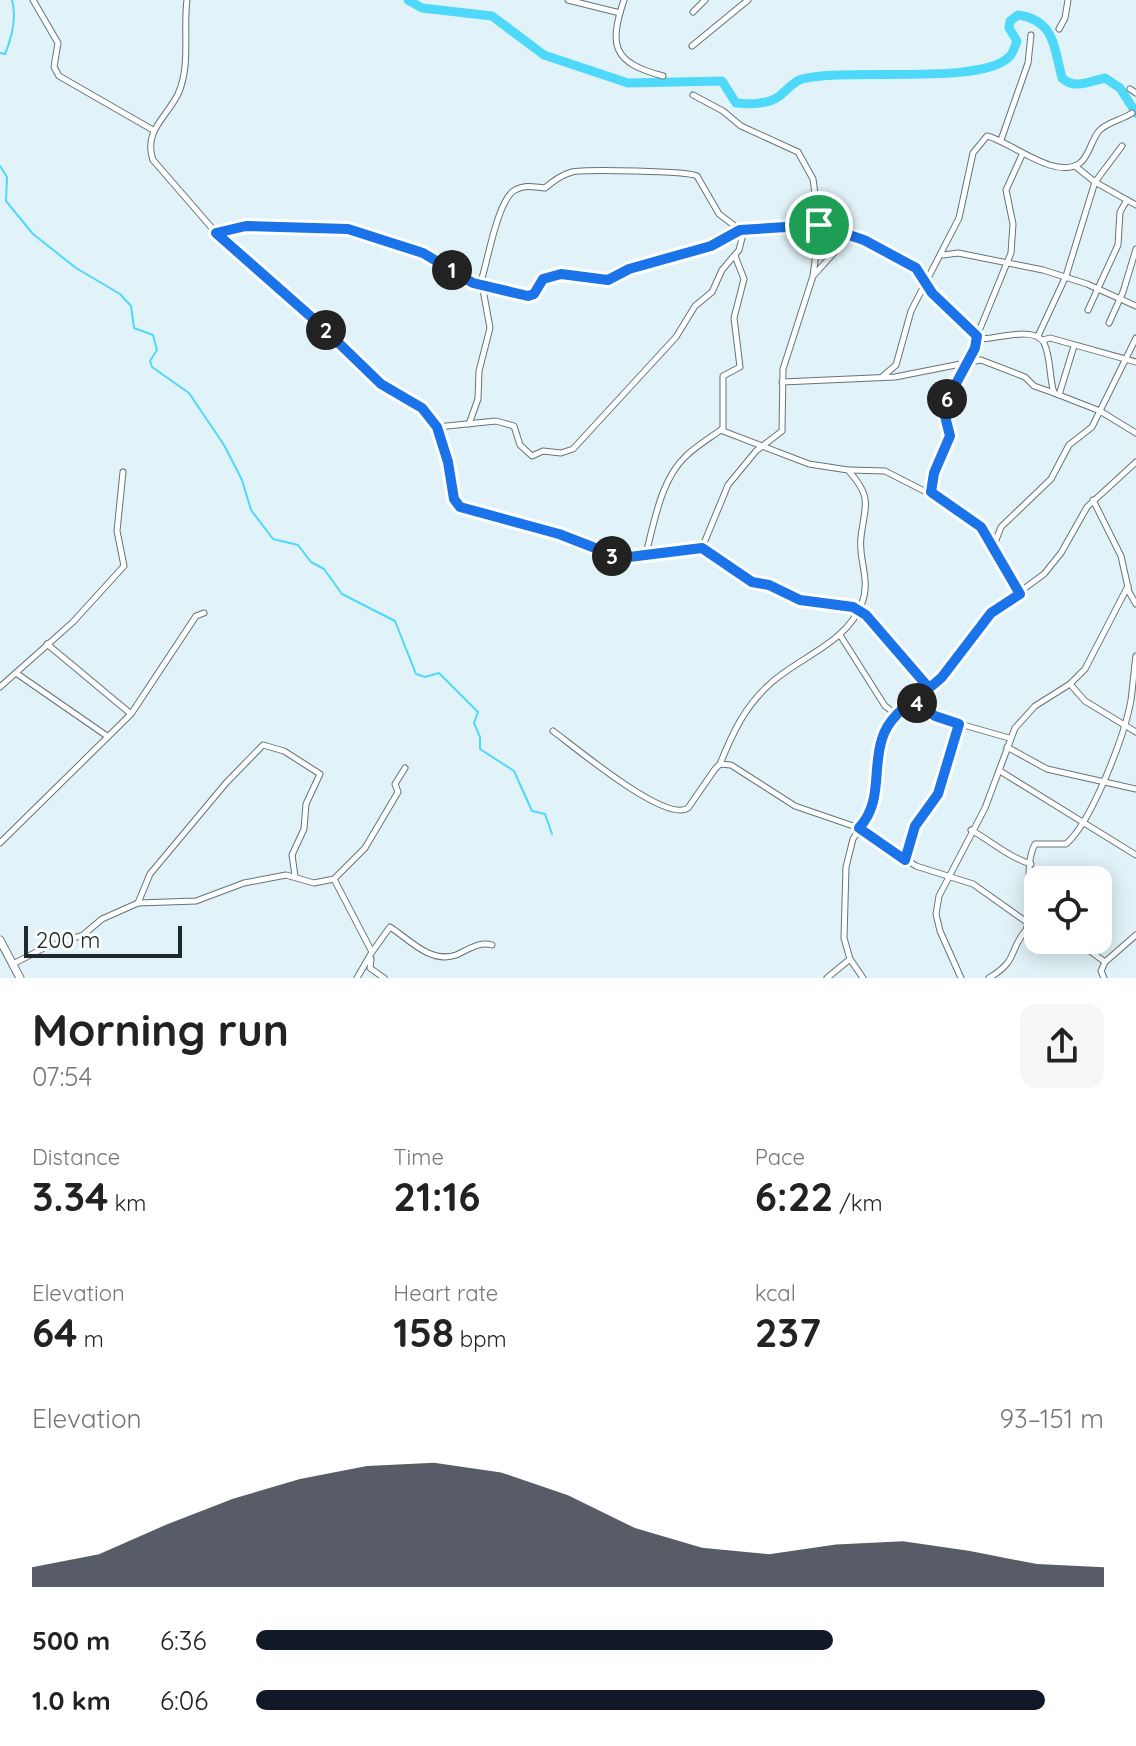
<!DOCTYPE html>
<meta charset="utf-8">
<style>
body{margin:0;font-family:Quicksand,sans-serif;background:#f6f6f6;color:#222;height:100vh;display:flex;flex-direction:column;font-size:30px;white-space:nowrap}
*{box-sizing:border-box;margin:0}
p{font-size:26px;color:#767676}
.icon{flex:none;width:44px;height:44px;fill:none;stroke:currentColor;stroke-width:2;stroke-linecap:round;stroke-linejoin:round}
.map{position:relative;height:978px;overflow:hidden}
.side{display:flex;flex-direction:column;background:#fff;flex:1}
.side>*{flex:none}
.controls{position:absolute;left:1024px;top:866px;display:grid;gap:16px}
.controls a{display:grid;place-items:center;width:88px;height:88px;border-radius:16px;background:#fff;box-shadow:0 4px 20px #0003;font-size:40px}
.scale{position:absolute;left:24px;bottom:20px;width:158px;box-sizing:border-box;padding-left:8px;border:4px solid #21282a;border-top:0;font-size:22px;line-height:28px;white-space:nowrap;color:#21282a;-webkit-text-stroke:6px #f9fdfe;paint-order:stroke}
.pin{position:absolute;display:grid;place-items:center;width:68px;height:68px;color:#fff;margin:-34px;border:4px solid #fff;border-radius:50%;box-shadow:0 2px 8px #0007}
.km{position:absolute;width:40px;height:40px;margin:-20px;border-radius:50%;background:#222;color:#fff;font-size:22px;line-height:40px;text-align:center}
.round{display:grid;place-items:center;flex:none;width:84px;height:84px;border-radius:16px;background:#f6f6f6}
.overview{display:flex;align-items:center;justify-content:space-between;height:136px;padding:0 32px}
h1{font-size:44px;font-weight:700;line-height:60px}
.metrics{display:grid;grid-template-columns:repeat(3,1fr);gap:12px;height:136px;padding:8px 32px}
.metrics div{display:grid;align-content:center}
.metrics b{font-size:40px;font-weight:700}
.metrics small{font-size:22px;font-weight:400}
.metrics p{font-size:22px}
.chart{height:224px;padding:16px 32px}
.chart p{display:flex;justify-content:space-between}
.chart svg{width:100%;height:144px;margin-top:8px;fill:#111827;opacity:.7}
ul{padding:0 32px;list-style:none;font-size:26px}
li{display:grid;grid-template-columns:128px 96px 1fr;align-items:center;height:60px}
li i{height:20px;border-radius:10px;background:#111827}
.map>svg:first-child{display:block}
.lines{fill:none;stroke-linecap:round;stroke-linejoin:round}
.stream{stroke:#4ed8f9;stroke-width:2}
.river{stroke:#4ed8f9;stroke-width:9}
.street-casing{stroke:#647479;stroke-width:7}
.secondary-casing{stroke:#647479;stroke-width:9}
.street{stroke:#fff;stroke-width:5}
.secondary{stroke:#fff;stroke-width:7}
.route-casing{stroke:#fff;stroke-width:16}
.route{stroke:#1a73e8;stroke-width:10}
</style>
<div class="map">
<svg width="1136" height="978" viewBox="0 0 1136 978">
<rect width="100%" height="100%" fill="#e1f3f8"/>
<g class="lines">
<g class="stream">
<path d="M 0,53 L 5,54 C 12,37 17,18 12,0"/>
<polyline points="0,166 7,177 6,201 33,234 76,268 120,294 131,306 134,328 153,335 157,350 150,361 152,367 189,393 224,445 242,480 251,510 273,539 298,545 311,562 324,569 342,594 395,621 416,674 425,677 439,673 478,712 474,723 480,737 480,749 514,771 532,811 545,814 552,834"/>
</g>
<path class="river" d="M 408,0 L 422,8 L 492,16 L 544,55 L 628,83 L 722,81 L 736,103 C 749,104 766,105 778,97 C 786,92 793,81 802,79 C 848,67 980,86 1009,57 C 1013,54 1015,46 1017,41 L 1009,28 L 1010,21 L 1018,15 C 1055,20 1054,48 1062,78 C 1074,90 1091,81 1105,78 L 1120,88 L 1136,113"/>
<defs>
<g id="street">
<polyline points="33,0 58,43 54,67 59,76 153,130"/>
<path d="M 187,0 C 183,29 191,66 178,94 C 167,117 143,131 153,160 L 231,250 L 317,322 L 381,384 L 414,402 L 428,415 L 444,445 L 457,505 L 559,534 L 621,558 L 702,548 L 752,582 L 774,587 L 800,600 L 861,611 L 929,688"/>
<polyline points="568,0 620,13"/>
<path d="M 624,0 C 608,47 614,63 663,76"/>
<polyline points="693,12 705,0"/>
<polyline points="1059,29 1065,18 1068,0"/>
<polyline points="692,46 748,0"/>
<polyline points="1130,89 1136,93"/>
<polyline points="693,95 723,111 741,126 798,152 813,179 819,225 817,246 813,276 783,369 782,431 756,451 728,485 702,548"/>
<polyline points="1001,140 1028,63 1031,35"/>
<polyline points="1075,166 1095,182 1136,205"/>
<path d="M 216,233 L 246,226 L 308,231 L 341,228 L 423,253 L 476,283 L 482,278 C 488,259 498,199 515,190 C 525,184 534,187 545,188 C 553,181 561,175 572,172 C 584,169 689,171 697,176 L 719,214 L 740,230 L 827,225 L 916,268 L 932,293 L 978,339 L 943,408 L 950,436 L 934,473 L 931,492 L 981,527 L 1020,594"/>
<polyline points="943,255 958,253 1043,270 1087,284 1136,306"/>
<polyline points="814,275 850,235"/>
<polyline points="479,282 528,296 534,294 543,279 559,274 608,280 629,269 711,246 739,230"/>
<polyline points="1088,310 1118,245 1120,212 1127,200"/>
<polyline points="1109,323 1123,292 1136,249"/>
<polyline points="977,336 1011,253 1013,224 1006,190 1022,155"/>
<polyline points="1038,336 1066,276 1095,182 1122,146"/>
<path d="M 978,339 C 994,340 1035,325 1044,343 C 1051,357 1049,377 1054,393 L 1100,411 L 1136,433"/>
<polyline points="1043,340 1050,338 1136,362"/>
<path d="M 882,377 L 896,365 L 911,311 L 959,218 L 973,153 L 987,136 C 1010,141 1055,181 1080,163 C 1090,155 1091,140 1099,131 C 1107,122 1122,120 1132,113"/>
<polyline points="782,382 895,377 981,360 1025,377 1034,386 1054,393"/>
<polyline points="1059,395 1074,346"/>
<polyline points="469,424 478,399 479,371 490,328 482,284"/>
<polyline points="437,427 496,421 514,426 520,445 532,456 543,451 561,453 573,449 676,337 695,306 712,292 722,270 739,250 744,230"/>
<polyline points="849,470 885,471 932,495"/>
<polyline points="1093,500 1121,556 1129,592 1136,604"/>
<polyline points="994,545 1001,527 1051,479 1069,445 1092,427 1136,338"/>
<path d="M 645,557 C 654,525 660,480 686,456 C 696,446 710,438 722,429"/>
<polyline points="840,635 885,706 897,715"/>
<polyline points="47,644 131,714"/>
<polyline points="16,673 107,736"/>
<polyline points="1070,684 1085,701 1136,732"/>
<polyline points="0,687 73,622 124,566 117,531 123,472"/>
<polyline points="913,700 946,720 1009,738"/>
<path d="M 553,731 C 575,747 666,824 688,808 L 715,769 L 720,764 L 731,765 L 795,806 L 859,828 L 916,866 L 973,884 L 1028,923"/>
<polyline points="1007,747 1047,769 1136,789"/>
<path d="M 720,764 C 733,732 745,706 771,683 C 801,656 847,643 862,603 C 871,579 858,560 861,537 C 865,504 873,498 848,470 L 809,464 L 723,431 L 723,376 L 740,367 L 734,318 L 744,279 L 735,256"/>
<polyline points="1000,771 1136,855"/>
<path d="M 971,830 C 991,841 1010,858 1031,864"/>
<polyline points="0,843 131,714 196,616 204,613"/>
<polyline points="905,860 915,826 938,794 959,724"/>
<polyline points="334,879 372,952 357,978"/>
<polyline points="138,903 150,874 226,783 263,745 284,751 320,774 306,804 304,829 292,855 295,876"/>
<path d="M 1026,930 C 1036,903 1022,869 1035,844 L 1066,844 C 1092,822 1125,734 1131,700 C 1133,685 1134,670 1136,656"/>
<polyline points="1075,940 1105,962"/>
<path d="M 372,952 L 390,927 C 409,939 430,964 456,955 C 468,950 479,941 492,945"/>
<polyline points="371,959 370,968 384,978"/>
<polyline points="13,964 44,948 83,935 102,919 138,903 196,901 244,883 286,875 314,883 334,879 365,848 398,792 395,784 405,768"/>
<polyline points="827,978 850,959"/>
<polyline points="863,978 850,959 844,938 846,867 853,839 873,807 885,731 897,715 942,677 991,613 1044,574 1061,553 1087,507 1136,462"/>
<polyline points="961,978 940,931 936,914 939,896 985,808 1015,728 1035,706 1070,684 1085,669 1128,586"/>
<path d="M 989,978 C 1019,960 1008,951 1026,930 L 1038,927"/>
<polyline points="1104,978 1101,971 1105,962 1136,935"/>
</g>
<polyline id="secondary" points="0,940 20,978"/>
</defs>
<use href="#street" class="street-casing"/>
<use href="#secondary" class="secondary-casing"/>
<use href="#street" class="street"/>
<use href="#secondary" class="secondary"/>
</g>
<g class="lines">
<defs>
<path id="route" d="M 819,225 L 740,230 L 711,246 L 629,269 L 608,280 L 561,274 L 543,279 L 534,294 L 528,296 L 473,283 L 423,253 L 348,229 L 246,226 L 216,233 L 317,322 L 381,384 L 422,408 L 437,427 L 448,462 L 454,499 L 460,507 L 559,534 L 621,558 L 702,548 L 752,582 L 769,585 L 800,600 L 853,607 L 866,615 L 929,688 L 913,700 L 935,716 L 959,724 L 938,794 L 915,826 L 905,860 L 859,828 C 883,802 872,770 882,739 C 890,711 922,696 942,677 L 991,613 L 1020,594 L 981,527 L 931,492 L 934,473 L 950,436 L 943,408 L 975,348 L 977,336 L 932,293 L 916,268 L 864,240 L 819,225"/>
</defs>
<use href="#route" class="route-casing"/>
<use href="#route" class="route"/>
</g>
</svg>
<div class="controls">
<a><svg class="icon" aria-label="locate" viewBox="0 0 24 24"><circle cx="12" cy="12" r="6"/><path d="M12 2v4M12 18v4M2 12h4M18 12h4"/></svg></a>
</div>
<div class="scale">200 m</div>
<div class="pin" style="left:819px;top:225px;background:#1e9e55"><svg class="icon" aria-label="arrive" viewBox="0 0 24 24"><path d="M6 21V4h12l-3 4 3 4H6"/></svg></div>
<b class="km" style="left:452px;top:270px">1</b>
<b class="km" style="left:326px;top:330px">2</b>
<b class="km" style="left:612px;top:556px">3</b>
<b class="km" style="left:917px;top:703px">4</b>
<b class="km" style="left:947px;top:399px">6</b>
</div>
<section class="side">
<div class="overview"><div><h1>Morning run</h1><p>07:54</p></div><a class="round"><svg class="icon" aria-label="share" viewBox="0 0 24 24"><path d="M12 15V3M7 8l5-5 5 5M5 13v7h14v-7"/></svg></a></div>
<div class="metrics">
<div><p>Distance</p><b>3.34<small> km</small></b></div>
<div><p>Time</p><b>21:16</b></div>
<div><p>Pace</p><b>6:22<small> /km</small></b></div>
</div>
<div class="metrics">
<div><p>Elevation</p><b>64<small> m</small></b></div>
<div><p>Heart rate</p><b>158<small> bpm</small></b></div>
<div><p>kcal</p><b>237</b></div>
</div>
<div class="chart"><p><span>Elevation</span>93–151 m</p>
<svg viewBox="0 0 160 44" preserveAspectRatio="none"><path d="M0 44V38L10 34L20 25L30 17L40 11L50 7L60 6L70 9L80 16L90 26L100 32L110 34L120 31L130 30L140 33L150 37L160 38V44z"/></svg>
</div>
<ul>
<li><b>500 m</b>6:36<i style="width:68%"></i></li>
<li><b>1.0 km</b>6:06<i style="width:93%"></i></li>
</ul>
</section>
